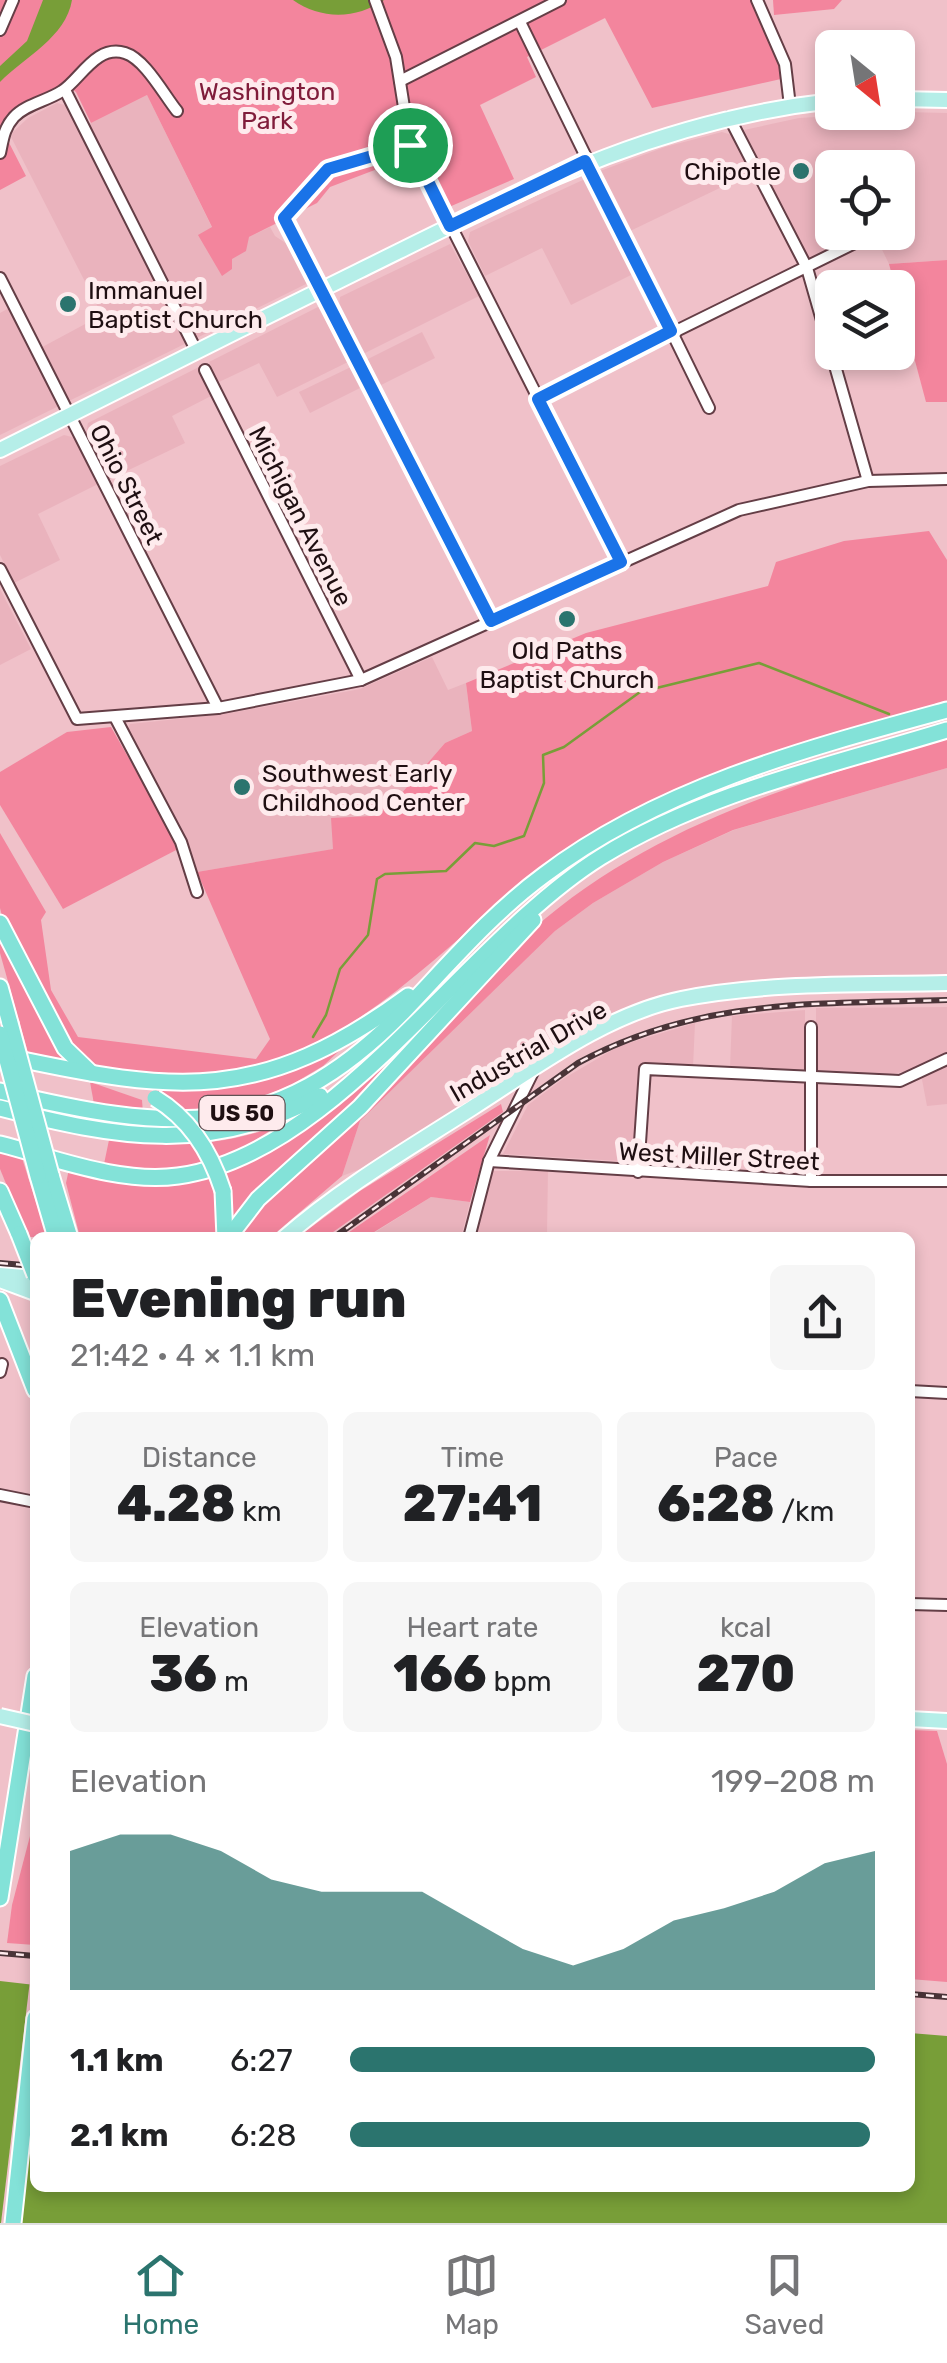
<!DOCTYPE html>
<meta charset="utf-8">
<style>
body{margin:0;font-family:Rubik,sans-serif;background:#f6f6f6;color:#202124;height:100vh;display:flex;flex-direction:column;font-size:38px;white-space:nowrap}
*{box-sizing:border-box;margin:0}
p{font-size:32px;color:#757577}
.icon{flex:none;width:55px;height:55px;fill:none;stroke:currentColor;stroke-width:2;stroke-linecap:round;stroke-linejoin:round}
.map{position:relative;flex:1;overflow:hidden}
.details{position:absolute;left:30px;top:1232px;width:885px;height:960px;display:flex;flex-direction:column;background:#fff;border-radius:15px;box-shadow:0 5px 15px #0003}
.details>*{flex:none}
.needle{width:65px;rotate:150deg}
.tools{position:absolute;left:815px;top:30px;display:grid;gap:20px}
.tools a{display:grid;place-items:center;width:100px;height:100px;border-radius:15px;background:#fff;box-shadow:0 5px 15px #0003;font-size:50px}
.pin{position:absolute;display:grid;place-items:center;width:85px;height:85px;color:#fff;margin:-42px;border:5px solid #fff;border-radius:50%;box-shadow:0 2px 10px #0007}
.round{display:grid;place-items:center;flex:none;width:105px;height:105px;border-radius:15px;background:#f6f6f6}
.overview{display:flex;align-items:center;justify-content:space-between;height:170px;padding:0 40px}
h1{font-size:55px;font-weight:800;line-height:75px}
.stats{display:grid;grid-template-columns:repeat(3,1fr);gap:15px;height:170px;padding:10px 40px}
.stats div{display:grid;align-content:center;border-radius:15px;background:#f6f6f6;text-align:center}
.stats b{font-size:50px;font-weight:800}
.stats small{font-size:28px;font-weight:400}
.stats p{font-size:28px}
.chart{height:280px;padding:20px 40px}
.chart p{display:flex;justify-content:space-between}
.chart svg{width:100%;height:180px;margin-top:10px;fill:#2b746e;opacity:.7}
ul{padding:0 40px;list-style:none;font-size:32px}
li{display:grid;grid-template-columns:160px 120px 1fr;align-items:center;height:75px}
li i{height:25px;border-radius:12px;background:#2b746e}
.dock{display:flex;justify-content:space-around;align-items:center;height:140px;border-top:2px solid #e0e0e0;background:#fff;font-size:28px;color:#757577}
.dock a{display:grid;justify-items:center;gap:5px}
.dock .active{color:#2b746e}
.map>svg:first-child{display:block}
.built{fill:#eab3bd}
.green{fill:#f3859d}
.water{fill:#789e38}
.pier{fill:#f0c1c9}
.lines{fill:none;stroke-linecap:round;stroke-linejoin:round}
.stream{stroke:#789e38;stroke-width:2.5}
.minor-casing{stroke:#643e46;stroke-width:14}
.major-casing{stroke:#fff;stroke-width:18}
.highway-casing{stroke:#fff;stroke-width:19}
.minor{stroke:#fff;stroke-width:10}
.major{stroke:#b5eee8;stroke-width:14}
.highway{stroke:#83e2d8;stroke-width:15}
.rail-casing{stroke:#4a3438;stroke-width:6}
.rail{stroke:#feebed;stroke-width:2.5;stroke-dasharray:8;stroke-linecap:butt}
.major-bridge-casing{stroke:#fff;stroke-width:18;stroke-linecap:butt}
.highway-bridge-casing{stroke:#fff;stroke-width:19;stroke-linecap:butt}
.major-bridge{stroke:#b5eee8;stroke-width:14}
.highway-bridge{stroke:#83e2d8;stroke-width:15}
.route-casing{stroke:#fff;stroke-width:20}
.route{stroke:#1a73e8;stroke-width:12}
.poi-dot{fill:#2b746e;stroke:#feebed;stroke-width:4}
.labels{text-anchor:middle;stroke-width:10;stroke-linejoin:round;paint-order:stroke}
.shield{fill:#feebed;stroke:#625154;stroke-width:2.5}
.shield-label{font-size:22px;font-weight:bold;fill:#1f0f12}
.park-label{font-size:25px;fill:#801d3b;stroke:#feebed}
.poi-label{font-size:25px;fill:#1f0f12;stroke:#feebed;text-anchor:start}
.street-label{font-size:25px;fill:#1f0f12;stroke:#feebed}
</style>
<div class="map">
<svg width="947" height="2223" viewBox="0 0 947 2223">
<rect width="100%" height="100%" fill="#f0c1c9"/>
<g class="built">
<polygon points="147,95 223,250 270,227 275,236 296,250 310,277 306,284 0,435 0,313 9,308 33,352 102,315 11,137 13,132 28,118 57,103 69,106 81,128"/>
<polygon points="905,112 947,113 947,260 889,264 874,233 898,232 898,168 832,168 832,232 867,233 808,261 744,130 799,118"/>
<polygon points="722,132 732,135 751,173 628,232 600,171 665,147"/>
<polygon points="585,179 635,273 571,305 542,248 485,276 468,241 470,232"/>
<polygon points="450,244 479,296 363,354 339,310 340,297"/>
<polygon points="318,307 325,307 354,359 277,397 259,363 219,382 209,362"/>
<polygon points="422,332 435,358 379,386 366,360"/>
<polygon points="355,365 366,385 310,413 299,392"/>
<polygon points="199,367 213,395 172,416 185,443 108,480 86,434 88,423"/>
<polygon points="64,435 76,438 98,484 38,514 60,560 14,583 0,555 0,466"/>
<polygon points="0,589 31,649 0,665"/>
<polygon points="432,657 448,690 466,683 472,731 445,743 400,795 334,849 197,872 127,730 130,724 225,714 360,689"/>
<polygon points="947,768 947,977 834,979 625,1015 371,1165 342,1176 360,1121 555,931 593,903 663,862 734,830"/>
<polygon points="947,1007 947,1104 927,1106 920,1069 872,1077 816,1073 816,1008"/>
<polygon points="805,1010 805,1070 730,1068 732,1016"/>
<polygon points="695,1023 693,1067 641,1067 638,1073 636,1162 503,1154 528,1105 563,1079 619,1046"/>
<polygon points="493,1171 548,1171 547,1233 476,1233"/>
<polygon points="431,1197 470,1202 461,1237 366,1238"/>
</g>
<g class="green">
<path d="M 0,0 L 751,0 L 781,67 L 781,79 L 652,108 L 605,18 L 527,57 L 536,77 L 480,105 L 514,179 L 449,207 L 422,152 L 330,187 L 317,203 L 249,237 L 246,251 L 232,259 L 232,269 L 222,276 L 198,235 L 212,227 L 147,95 L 91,123 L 76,92 L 64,83 C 40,98 17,102 1,127 L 26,176 L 0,190 Z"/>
<polygon points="773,0 842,0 834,9 774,15"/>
<polygon points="947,260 947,402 926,402 889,264"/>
<path d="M 929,531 L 947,560 L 947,702 C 833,738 711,766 606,826 C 454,912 354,1093 156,1075 C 92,1069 88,1073 54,1017 C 40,994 5,932 0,908 C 0,885 0,857 0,833 L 46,912 L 41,920 L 51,990 L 78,1037 L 256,1059 L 270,1039 L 197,872 L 333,849 L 331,818 L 371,816 L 400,795 L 445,743 L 472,731 L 466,683 L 586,633 L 768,586 L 776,562 L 844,541 Z"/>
<polygon points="111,727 180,848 63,909 0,805 0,772 67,732"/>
<path d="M 947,738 L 947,768 L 733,830 L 663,862 L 593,903 L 555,931 L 360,1121 L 342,1176 L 271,1237 L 241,1238 C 272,1179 338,1140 384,1093 C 436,1041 477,979 532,930 C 651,825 798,783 947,738 Z"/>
<polygon points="0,931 63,1053 68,1065 28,1053 0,953"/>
<polygon points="354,1037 323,1066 291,1085 255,1100 185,1113 153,1089 221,1086"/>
<polygon points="405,1052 234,1220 225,1172 286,1139"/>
<polygon points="90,1082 142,1100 143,1114 94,1104"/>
<polygon points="501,1104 503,1112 326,1237 298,1237 360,1191"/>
<path d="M 279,1125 L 225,1159 L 163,1172 L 104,1164 L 109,1140 C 168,1147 223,1147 279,1125 Z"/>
<polygon points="490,1135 470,1202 431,1197 366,1237 342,1237"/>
<polygon points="0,1151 22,1158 47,1237 28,1237 0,1169"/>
<polygon points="69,1169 173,1183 212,1176 218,1192 218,1237 80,1237 66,1183"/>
<polygon points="910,1730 937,1731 947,1764 947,1982 910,1979"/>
<polygon points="30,1836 35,1856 35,1945 7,1943 12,1905"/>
</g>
<g class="water">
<path d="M 43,0 L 72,0 C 66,37 25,57 0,82 L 0,66 L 27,41 Z"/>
<path d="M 293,0 L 384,0 C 357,19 321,20 293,0 Z"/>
<polygon points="0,1981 35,1985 35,2188 910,2188 910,2033 947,2036 947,2223 0,2223"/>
</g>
<polygon class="pier" points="30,1980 35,1980 35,2074 18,2223 1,2223"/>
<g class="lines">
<polyline class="stream" points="313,1037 326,1015 340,969 368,935 377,879 385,874 446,871 475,843 494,846 524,836 544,783 543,755 564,747 640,692 759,663 889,714"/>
<defs>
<g id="minor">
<polyline points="375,0 396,57 410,145 621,562"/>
<polyline points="757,0 785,64 790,106"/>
<polyline points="520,22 709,408"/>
<polyline points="0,30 13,0"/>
<polyline points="400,81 560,0"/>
<polyline points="65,90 197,352"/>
<polyline points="729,117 807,268 868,481"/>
<polyline points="410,145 328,169 284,218 491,621"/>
<path d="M 0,153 C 3,139 4,128 14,117 C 26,104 47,101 62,91 C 80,80 96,44 125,53 C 145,59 164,95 177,111"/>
<polyline points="0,278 218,708"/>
<polyline points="205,370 361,680"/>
<polyline points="538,399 871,235"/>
<polyline points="0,569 77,719 218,708 361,680 739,510 868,481 947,479"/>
<polyline points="116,719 181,842 197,892"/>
<polyline points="489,1161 811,1181 947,1181"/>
<polyline points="638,1172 645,1069 900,1081 947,1059"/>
<polyline points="811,1181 811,1027"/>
<polyline points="469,1238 489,1161 534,1070"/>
<polyline points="0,1372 2,1364"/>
<polyline points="910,1391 947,1393"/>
<polyline points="0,1495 35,1502"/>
<polyline points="910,1604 947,1605"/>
</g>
<g id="major">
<polyline points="898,99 947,100"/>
<path d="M 0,450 C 119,390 239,330 359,271 C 520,192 651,121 832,101"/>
<path d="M 284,1238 C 342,1187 408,1149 472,1108 C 535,1068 606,1014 681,999 C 768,982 859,985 947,983"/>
<polyline points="0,1275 35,1278"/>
<polyline points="0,1280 35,1293"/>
<polyline points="910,1719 947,1721"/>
</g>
<g id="highway">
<polyline points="0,923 65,1048 91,1073"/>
<polyline points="0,987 10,1023"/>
<path d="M 9,1057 C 177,1093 261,1104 408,996"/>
<path d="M 0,1091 C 167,1131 273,1145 403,1012 C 448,965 491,914 544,875 C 660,787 808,748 947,710"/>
<path d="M 0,1108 C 117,1138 209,1155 320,1096"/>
<path d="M 0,1144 C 55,1158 120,1184 178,1176 C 336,1155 466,941 601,857 C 706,792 830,766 947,730"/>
<polyline points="51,1175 70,1238"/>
<polyline points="38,1176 56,1238"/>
<polyline points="0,1191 19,1234"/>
<polyline points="223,1191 225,1238"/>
<polyline points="228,1238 258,1199 360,1107 533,920"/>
<polyline points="0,1300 35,1390"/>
<polyline points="0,1898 35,1676"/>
<polyline points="13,2223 35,2018"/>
</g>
</defs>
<use href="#minor" class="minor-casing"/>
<use href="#major" class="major-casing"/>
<use href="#highway" class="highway-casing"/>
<use href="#minor" class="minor"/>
<use href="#major" class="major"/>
<use href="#highway" class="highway"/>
<defs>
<g id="rail">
<path d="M 333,1238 L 578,1063 C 698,998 815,1004 947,1000"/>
<polyline points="0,1263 35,1266"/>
<polyline points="0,1953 35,1956"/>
<polyline points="910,1994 947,1997"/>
</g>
</defs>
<use href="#rail" class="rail-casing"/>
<use href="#rail" class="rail"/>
<defs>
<polyline id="major-bridge" points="0,1716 35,1724"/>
<g id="highway-bridge">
<polyline points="10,1023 51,1175"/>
<polyline points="0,1034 38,1176"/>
<path d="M 155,1098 C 190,1119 211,1153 223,1191"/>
<polyline points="19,1234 35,1275"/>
</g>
</defs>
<use href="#major-bridge" class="major-bridge-casing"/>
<use href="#highway-bridge" class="highway-bridge-casing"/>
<use href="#major-bridge" class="major-bridge"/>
<use href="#highway-bridge" class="highway-bridge"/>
</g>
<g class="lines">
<defs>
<polygon id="route" points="410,145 450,226 585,161 671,331 538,399 621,562 491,621 284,218 328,169"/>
</defs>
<use href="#route" class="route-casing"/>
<use href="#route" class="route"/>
</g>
<g class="poi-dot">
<circle cx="801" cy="171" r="10"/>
<circle cx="68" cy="304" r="10"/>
<circle cx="567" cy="619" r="10"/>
<circle cx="242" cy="787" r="10"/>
</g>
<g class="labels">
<rect class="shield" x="199.5" y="1096" width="85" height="34" rx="8"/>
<g class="shield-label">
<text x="242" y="1121">US 50</text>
</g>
<g class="park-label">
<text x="267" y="100">Washington<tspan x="267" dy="29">Park</tspan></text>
</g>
<g class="poi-label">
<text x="781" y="180" text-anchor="end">Chipotle</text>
<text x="88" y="299">Immanuel<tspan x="88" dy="29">Baptist Church</tspan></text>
<text x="567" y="659" text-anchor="middle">Old Paths<tspan x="567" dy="29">Baptist Church</tspan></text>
<text x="262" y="782">Southwest Early<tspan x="262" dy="29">Childhood Center</tspan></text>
</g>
<g class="street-label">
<text transform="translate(127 484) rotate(63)" y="9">Ohio Street</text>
<text transform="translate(301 516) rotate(63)" y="9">Michigan Avenue</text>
<text transform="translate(528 1051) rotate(-30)" y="9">Industrial Drive</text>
<text transform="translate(719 1156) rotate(3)" y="9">West Miller Street</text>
</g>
</g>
</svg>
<div class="tools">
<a><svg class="needle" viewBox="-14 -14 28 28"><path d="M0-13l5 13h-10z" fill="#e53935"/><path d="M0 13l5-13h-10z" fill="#757577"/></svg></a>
<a><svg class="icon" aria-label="locate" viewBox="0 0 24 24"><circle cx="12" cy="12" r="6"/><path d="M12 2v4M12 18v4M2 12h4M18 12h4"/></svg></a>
<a><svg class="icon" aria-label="layers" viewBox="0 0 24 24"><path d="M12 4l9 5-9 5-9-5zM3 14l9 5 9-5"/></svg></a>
</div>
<div class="pin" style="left:410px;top:145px;background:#1e9e55"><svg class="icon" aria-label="arrive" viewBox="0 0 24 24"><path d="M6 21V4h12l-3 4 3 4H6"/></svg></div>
<section class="details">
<div class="overview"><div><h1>Evening run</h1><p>21:42 · 4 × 1.1 km</p></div><a class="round"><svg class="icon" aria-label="share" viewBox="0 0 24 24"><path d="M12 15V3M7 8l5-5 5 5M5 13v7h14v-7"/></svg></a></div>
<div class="stats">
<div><p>Distance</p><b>4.28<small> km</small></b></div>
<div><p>Time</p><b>27:41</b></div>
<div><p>Pace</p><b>6:28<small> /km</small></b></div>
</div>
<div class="stats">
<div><p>Elevation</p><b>36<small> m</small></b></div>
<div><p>Heart rate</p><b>166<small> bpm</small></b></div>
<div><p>kcal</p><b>270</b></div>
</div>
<div class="chart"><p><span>Elevation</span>199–208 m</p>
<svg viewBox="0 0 160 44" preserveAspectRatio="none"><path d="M0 44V10L10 6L20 6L30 10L40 17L50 20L60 20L70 20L80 27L90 34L100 38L110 34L120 27L130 24L140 20L150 13L160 10V44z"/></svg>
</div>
<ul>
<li><b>1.1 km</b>6:27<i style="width:100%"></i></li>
<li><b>2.1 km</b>6:28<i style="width:99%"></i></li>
</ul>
</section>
</div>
<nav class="dock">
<a class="active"><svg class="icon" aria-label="home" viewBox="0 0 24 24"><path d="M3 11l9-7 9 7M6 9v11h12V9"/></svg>Home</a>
<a><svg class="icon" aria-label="map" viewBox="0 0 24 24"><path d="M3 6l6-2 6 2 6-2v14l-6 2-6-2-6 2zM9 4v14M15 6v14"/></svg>Map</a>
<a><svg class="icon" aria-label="saved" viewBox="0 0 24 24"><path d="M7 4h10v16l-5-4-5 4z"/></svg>Saved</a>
</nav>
